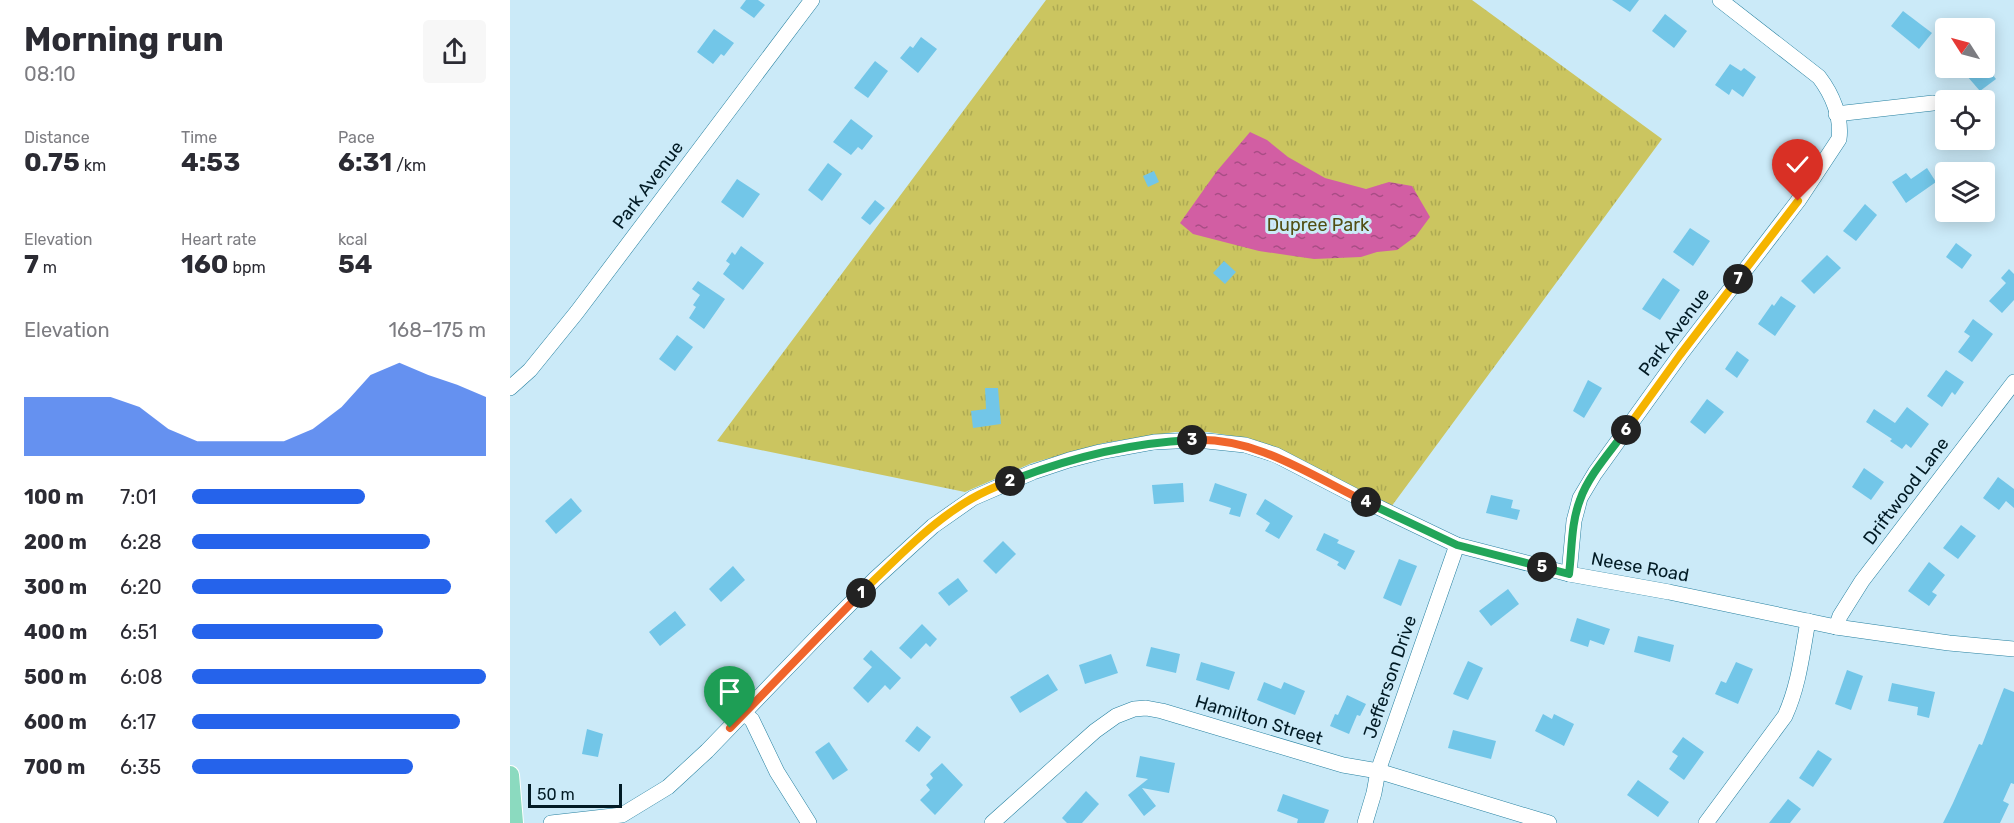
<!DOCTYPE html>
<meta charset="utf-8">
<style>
body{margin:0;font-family:Rubik,sans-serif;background:#f7f7f7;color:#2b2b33;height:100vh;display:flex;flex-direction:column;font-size:22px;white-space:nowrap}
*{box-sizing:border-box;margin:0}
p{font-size:20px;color:#7c7c81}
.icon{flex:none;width:33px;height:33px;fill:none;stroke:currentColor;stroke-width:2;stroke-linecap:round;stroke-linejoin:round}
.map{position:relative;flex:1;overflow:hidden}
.panel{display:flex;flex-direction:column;background:#fff;width:510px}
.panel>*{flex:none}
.needle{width:39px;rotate:306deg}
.controls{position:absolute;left:1425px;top:18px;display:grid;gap:12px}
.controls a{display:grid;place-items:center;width:60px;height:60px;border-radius:6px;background:#fff;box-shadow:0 3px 15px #0003;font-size:30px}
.scale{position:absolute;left:18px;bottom:15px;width:94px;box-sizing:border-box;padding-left:6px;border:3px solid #011a24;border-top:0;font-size:16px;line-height:21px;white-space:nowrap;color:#011a24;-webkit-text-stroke:4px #cbeaf8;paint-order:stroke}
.pin{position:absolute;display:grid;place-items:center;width:51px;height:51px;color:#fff;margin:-62px -26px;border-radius:50% 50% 50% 0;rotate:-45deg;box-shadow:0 0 6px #0007}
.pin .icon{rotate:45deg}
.km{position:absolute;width:30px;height:30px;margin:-15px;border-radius:50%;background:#222;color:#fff;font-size:16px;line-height:30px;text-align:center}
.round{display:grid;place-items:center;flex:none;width:63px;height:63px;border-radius:6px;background:#f7f7f7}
.summary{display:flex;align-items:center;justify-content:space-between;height:102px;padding:0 24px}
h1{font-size:33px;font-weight:700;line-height:45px}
.stats{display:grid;grid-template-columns:repeat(3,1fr);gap:9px;height:102px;padding:6px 24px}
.stats div{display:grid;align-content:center}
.stats b{font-size:26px;font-weight:700}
.stats small{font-size:16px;font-weight:400}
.stats p{font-size:16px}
.chart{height:168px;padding:12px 24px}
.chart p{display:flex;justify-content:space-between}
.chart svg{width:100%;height:108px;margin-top:6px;fill:#2563eb;opacity:.7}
ul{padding:0 24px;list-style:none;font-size:20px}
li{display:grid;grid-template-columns:96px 72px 1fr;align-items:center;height:45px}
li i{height:15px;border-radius:8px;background:#2563eb}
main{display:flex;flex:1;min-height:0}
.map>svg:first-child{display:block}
.park{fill:url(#park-tufts)}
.water{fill:url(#water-ripples)}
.building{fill:#72c6e8}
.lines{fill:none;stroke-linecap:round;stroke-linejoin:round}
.minor-casing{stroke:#2680a0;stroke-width:16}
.major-casing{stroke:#fff;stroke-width:20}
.minor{stroke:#fff;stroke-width:15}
.major{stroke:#8bdabf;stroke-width:18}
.split-1-casing{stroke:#fff;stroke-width:12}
.split-2-casing{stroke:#fff;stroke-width:12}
.split-3-casing{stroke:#fff;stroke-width:12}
.split-4-casing{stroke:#fff;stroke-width:12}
.split-5-casing{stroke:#fff;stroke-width:12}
.split-6-casing{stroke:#fff;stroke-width:12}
.split-7-casing{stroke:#fff;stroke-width:12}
.split-8-casing{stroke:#fff;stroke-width:12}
.split-1{stroke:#f0652b;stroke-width:8}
.split-2{stroke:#f5b400;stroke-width:8}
.split-3{stroke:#22a559;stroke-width:8}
.split-4{stroke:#f0652b;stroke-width:8}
.split-5{stroke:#22a559;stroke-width:8}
.split-6{stroke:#22a559;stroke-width:8}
.split-7{stroke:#f5b400;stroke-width:8}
.split-8{stroke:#f5b400;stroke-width:8}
.labels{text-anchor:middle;stroke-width:6;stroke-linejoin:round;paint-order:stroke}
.street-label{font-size:18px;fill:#011a24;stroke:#cbeaf8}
.park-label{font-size:18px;fill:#514e12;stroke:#cbeaf8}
</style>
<main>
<section class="panel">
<div class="summary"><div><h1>Morning run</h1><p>08:10</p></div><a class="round"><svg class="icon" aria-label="share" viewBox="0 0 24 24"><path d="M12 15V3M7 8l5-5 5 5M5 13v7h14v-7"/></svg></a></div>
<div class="stats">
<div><p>Distance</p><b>0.75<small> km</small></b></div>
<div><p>Time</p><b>4:53</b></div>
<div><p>Pace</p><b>6:31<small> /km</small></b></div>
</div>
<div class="stats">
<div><p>Elevation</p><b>7<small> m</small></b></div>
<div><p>Heart rate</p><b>160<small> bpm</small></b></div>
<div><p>kcal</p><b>54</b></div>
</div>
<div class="chart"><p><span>Elevation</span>168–175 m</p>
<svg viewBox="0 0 160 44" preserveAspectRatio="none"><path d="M0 44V20L10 20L20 20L30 20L40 24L50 33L60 38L70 38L80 38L90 38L100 33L110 24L120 11L130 6L140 11L150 15L160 20V44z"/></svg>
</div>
<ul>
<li><b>100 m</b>7:01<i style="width:59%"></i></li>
<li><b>200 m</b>6:28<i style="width:81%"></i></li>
<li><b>300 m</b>6:20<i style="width:88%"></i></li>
<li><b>400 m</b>6:51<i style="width:65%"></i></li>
<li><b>500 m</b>6:08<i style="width:100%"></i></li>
<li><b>600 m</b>6:17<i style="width:91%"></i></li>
<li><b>700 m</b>6:35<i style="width:75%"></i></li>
</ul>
</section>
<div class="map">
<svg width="1504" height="823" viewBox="0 0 1504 823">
<defs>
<pattern id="park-tufts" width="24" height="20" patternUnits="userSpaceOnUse" patternTransform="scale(1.5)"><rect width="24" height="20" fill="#cbc560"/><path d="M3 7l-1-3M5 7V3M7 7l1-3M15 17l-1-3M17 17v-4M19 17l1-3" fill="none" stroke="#ada953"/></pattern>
<pattern id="water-ripples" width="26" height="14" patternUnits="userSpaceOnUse" patternTransform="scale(1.5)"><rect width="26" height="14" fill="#d25ea3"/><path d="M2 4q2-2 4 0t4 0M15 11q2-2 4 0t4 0" fill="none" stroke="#a84d85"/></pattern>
</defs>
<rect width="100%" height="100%" fill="#cbeaf8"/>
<polygon class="park" points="536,0 962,0 1152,139 881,507 735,438 698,432 665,432 594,443 522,463 455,492 207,441"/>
<polygon class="water" points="740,132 757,140 778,157 815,178 856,189 879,182 902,186 920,217 906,236 887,250 867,252 851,257 804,259 749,251 683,234 670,223 707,171"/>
<g class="building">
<polygon points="236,0 248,0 255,5 244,18 230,8"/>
<polygon points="1102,0 1129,0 1120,12"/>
<polygon points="1393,11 1422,33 1409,49 1381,26"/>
<polygon points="1155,14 1177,31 1164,48 1142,31"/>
<polygon points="204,29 224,43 214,56 211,54 203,64 187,52"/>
<polygon points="411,37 427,49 408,73 390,58 400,46 403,48"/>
<polygon points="365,61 378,71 358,98 344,88"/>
<polygon points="1220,64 1231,71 1234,68 1246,77 1233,97 1222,89 1219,95 1205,85"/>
<polygon points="1450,68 1477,68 1486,79 1470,91"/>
<polygon points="341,119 363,136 352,150 348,147 341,155 323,142"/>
<polygon points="318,163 332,174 312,201 298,190"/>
<polygon points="1417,168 1426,182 1396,203 1382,182 1396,173 1401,179"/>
<polygon points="644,171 649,182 638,187 633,176"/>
<polygon points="227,179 250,194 233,218 211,202"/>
<polygon points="365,200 375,208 360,225 351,218"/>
<polygon points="1355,204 1367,215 1346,241 1333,231"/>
<polygon points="1180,228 1200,241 1183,266 1163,252"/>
<polygon points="1446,243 1462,255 1452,269 1436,257"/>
<polygon points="231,246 254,263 233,290 213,274 220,264 216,261 222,252 225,255"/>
<polygon points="1317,255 1331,268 1304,294 1291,281"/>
<polygon points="714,261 726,272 715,284 703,273"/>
<polygon points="1499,269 1504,274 1504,300 1492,313 1479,301 1496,283 1491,278"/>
<polygon points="1153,278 1170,290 1150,320 1132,309"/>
<polygon points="188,281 215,299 194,329 179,318 186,307 183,305 190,295 182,289"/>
<polygon points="1271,296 1286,306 1265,336 1248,324 1262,304 1264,306"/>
<polygon points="1463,319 1483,334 1462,362 1448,352 1460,336 1454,332"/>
<polygon points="167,335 183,347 165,371 149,359"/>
<polygon points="1227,351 1239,360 1227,378 1215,369"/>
<polygon points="1436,370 1454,382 1445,395 1442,392 1432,407 1417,396"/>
<polygon points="1078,380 1092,388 1074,418 1063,411"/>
<polygon points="475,388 488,388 491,424 463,428 461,411 476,409"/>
<polygon points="1197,399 1214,412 1195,434 1180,422"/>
<polygon points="1397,407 1419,424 1401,448 1396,444 1392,449 1380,441 1382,439 1356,422 1364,409 1385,423"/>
<polygon points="1354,468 1374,482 1361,500 1342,487"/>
<polygon points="1488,477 1504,489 1504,508 1496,501 1489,510 1473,498"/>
<polygon points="673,483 674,502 644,504 642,485"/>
<polygon points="705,483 737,494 730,517 719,514 721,508 699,501"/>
<polygon points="981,495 1003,500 1001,508 1010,510 1007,520 976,513"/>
<polygon points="61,498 72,511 46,534 35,521"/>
<polygon points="755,499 783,516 769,539 755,531 760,523 746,514"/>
<polygon points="1451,525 1466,536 1448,559 1433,548"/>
<polygon points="814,533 829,540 827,543 845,551 835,570 827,565 829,562 806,550"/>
<polygon points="493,541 506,554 486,574 473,561"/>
<polygon points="889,559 907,566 891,606 873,598"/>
<polygon points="1419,562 1435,575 1422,592 1427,595 1419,606 1398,591"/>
<polygon points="223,566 235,580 211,602 199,589"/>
<polygon points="448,578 458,591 439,606 428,593"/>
<polygon points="998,589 1009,604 981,626 969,611"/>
<polygon points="165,611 176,625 150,646 139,632"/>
<polygon points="1067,618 1100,629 1094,645 1080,640 1078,647 1060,641"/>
<polygon points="412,624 427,639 420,647 416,643 401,659 389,648"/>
<polygon points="1128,636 1164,645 1160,662 1124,652"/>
<polygon points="641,647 670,654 666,673 636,666"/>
<polygon points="361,650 391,678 380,690 375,685 358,703 343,688 362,667 353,659"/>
<polygon points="601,654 608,673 575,684 569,665"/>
<polygon points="958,661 973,668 958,700 943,694"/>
<polygon points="691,662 725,672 719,690 686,680"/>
<polygon points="1226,662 1243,669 1228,704 1205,694 1211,681 1216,683"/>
<polygon points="1337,670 1353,676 1341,710 1325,704"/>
<polygon points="538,674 548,690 510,713 500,697"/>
<polygon points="754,682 771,689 774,682 795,691 785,715 747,700"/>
<polygon points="1382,683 1425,692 1419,718 1407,715 1408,707 1378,701"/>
<polygon points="1494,688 1504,692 1504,784 1501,783 1493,801 1499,804 1490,823 1433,823 1443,803 1469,744 1472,745"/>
<polygon points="837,695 856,704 850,716 847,715 839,734 820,726 825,714 828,715"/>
<polygon points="1033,714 1042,719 1044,714 1064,724 1054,746 1025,731"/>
<polygon points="407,726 421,737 409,752 395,741"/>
<polygon points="77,729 93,734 88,757 72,754"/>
<polygon points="943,730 986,741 981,759 938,748"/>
<polygon points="1173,737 1194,752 1174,780 1159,769 1168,756 1162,752"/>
<polygon points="319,742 338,770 323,780 305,752"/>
<polygon points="1308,750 1322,759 1303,787 1289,778"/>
<polygon points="630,756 665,763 659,793 632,788 646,806 634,816 618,795 638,779 626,777"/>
<polygon points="432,763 453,785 425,815 410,800 420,790 416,785 423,778 420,774"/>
<polygon points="1128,780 1159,802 1148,817 1117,795"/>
<polygon points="576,791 589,804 572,823 557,823 552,818"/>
<polygon points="773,794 819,810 814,823 787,823 788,819 767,811"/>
<polygon points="1278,799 1291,809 1280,823 1259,823"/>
</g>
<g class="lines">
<defs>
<g id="minor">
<polyline points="1326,114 1423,103"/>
<polyline points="0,388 20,370 67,312 302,0"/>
<path d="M 1059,574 L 1064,521 L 1068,506 L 1070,498 L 1085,473 L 1170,355 L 1288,201 L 1329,139 C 1332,117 1322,94 1309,77 L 1210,0"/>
<polyline points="1326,627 1330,616 1352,581 1504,382"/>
<polyline points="234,713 242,720 267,772 299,823"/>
<polyline points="41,823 112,815 158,787 197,751 307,637 365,579 423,526 463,498 523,472 559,460 590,452 644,442 687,440 735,445 766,455 851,499 947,545 1059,574 1159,592 1326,627 1439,643 1504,649"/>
<polyline points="482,823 585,731 606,716 624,709 636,708 652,711 833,765 868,771 1039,823"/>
<polyline points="855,823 864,793 868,771 947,545"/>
<path d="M 1196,823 L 1275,716 C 1289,685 1292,654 1298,621"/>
</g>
<polyline id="major" points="0,775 4,823"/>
</defs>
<use href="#minor" class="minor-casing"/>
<use href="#major" class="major-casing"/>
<use href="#minor" class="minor"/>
<use href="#major" class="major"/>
</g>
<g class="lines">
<defs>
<polyline id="split-1" points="220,728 351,593"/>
<path id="split-2" d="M 351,593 C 385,560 420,523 461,499 C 473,492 487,486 500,481"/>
<path id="split-3" d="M 500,481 C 559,458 618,443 682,440"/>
<path id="split-4" d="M 682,440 C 747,437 800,475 856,502"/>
<polyline id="split-5" points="856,502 947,545 1032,567"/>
<path id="split-6" d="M 1032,567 L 1059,574 C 1062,550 1061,523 1070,500 C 1078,476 1101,451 1116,430"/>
<polyline id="split-7" points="1116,430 1170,355 1228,279"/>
<polyline id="split-8" points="1228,279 1288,201"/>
</defs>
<use href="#split-1" class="split-1-casing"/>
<use href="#split-2" class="split-2-casing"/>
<use href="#split-3" class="split-3-casing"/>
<use href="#split-4" class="split-4-casing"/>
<use href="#split-5" class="split-5-casing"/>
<use href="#split-6" class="split-6-casing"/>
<use href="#split-7" class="split-7-casing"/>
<use href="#split-8" class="split-8-casing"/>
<use href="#split-1" class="split-1"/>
<use href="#split-2" class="split-2"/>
<use href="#split-3" class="split-3"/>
<use href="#split-4" class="split-4"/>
<use href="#split-5" class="split-5"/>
<use href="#split-6" class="split-6"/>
<use href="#split-7" class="split-7"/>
<use href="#split-8" class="split-8"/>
</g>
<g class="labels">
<g class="street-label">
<text transform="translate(138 185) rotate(-53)" y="6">Park Avenue</text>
<text transform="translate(1164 332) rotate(-53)" y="6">Park Avenue</text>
<text transform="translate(1396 491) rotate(-53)" y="6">Driftwood Lane</text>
<text transform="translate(1130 567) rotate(10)" y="6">Neese Road</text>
<text transform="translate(880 677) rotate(-71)" y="6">Jefferson Drive</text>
<text transform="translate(749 720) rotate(17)" y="6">Hamilton Street</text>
</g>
<g class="park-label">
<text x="808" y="231">Dupree Park</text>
</g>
</g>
</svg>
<div class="controls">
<a><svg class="needle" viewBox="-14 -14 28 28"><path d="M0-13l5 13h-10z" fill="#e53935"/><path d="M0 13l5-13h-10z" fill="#7c7c81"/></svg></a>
<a><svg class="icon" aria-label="locate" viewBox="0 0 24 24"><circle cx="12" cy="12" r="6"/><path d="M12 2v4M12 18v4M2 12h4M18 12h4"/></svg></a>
<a><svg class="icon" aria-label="layers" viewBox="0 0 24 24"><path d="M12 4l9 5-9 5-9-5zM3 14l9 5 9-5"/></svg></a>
</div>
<div class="scale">50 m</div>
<div class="pin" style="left:220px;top:728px;background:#1e9e55"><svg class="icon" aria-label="arrive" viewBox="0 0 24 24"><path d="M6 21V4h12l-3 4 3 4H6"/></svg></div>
<div class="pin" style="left:1288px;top:201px;background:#d93025"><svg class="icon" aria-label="check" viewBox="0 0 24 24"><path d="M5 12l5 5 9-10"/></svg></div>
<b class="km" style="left:351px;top:593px">1</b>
<b class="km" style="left:500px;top:481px">2</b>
<b class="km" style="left:682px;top:440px">3</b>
<b class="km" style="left:856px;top:502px">4</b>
<b class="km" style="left:1032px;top:567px">5</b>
<b class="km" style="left:1116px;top:430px">6</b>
<b class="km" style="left:1228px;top:279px">7</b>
</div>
</main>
